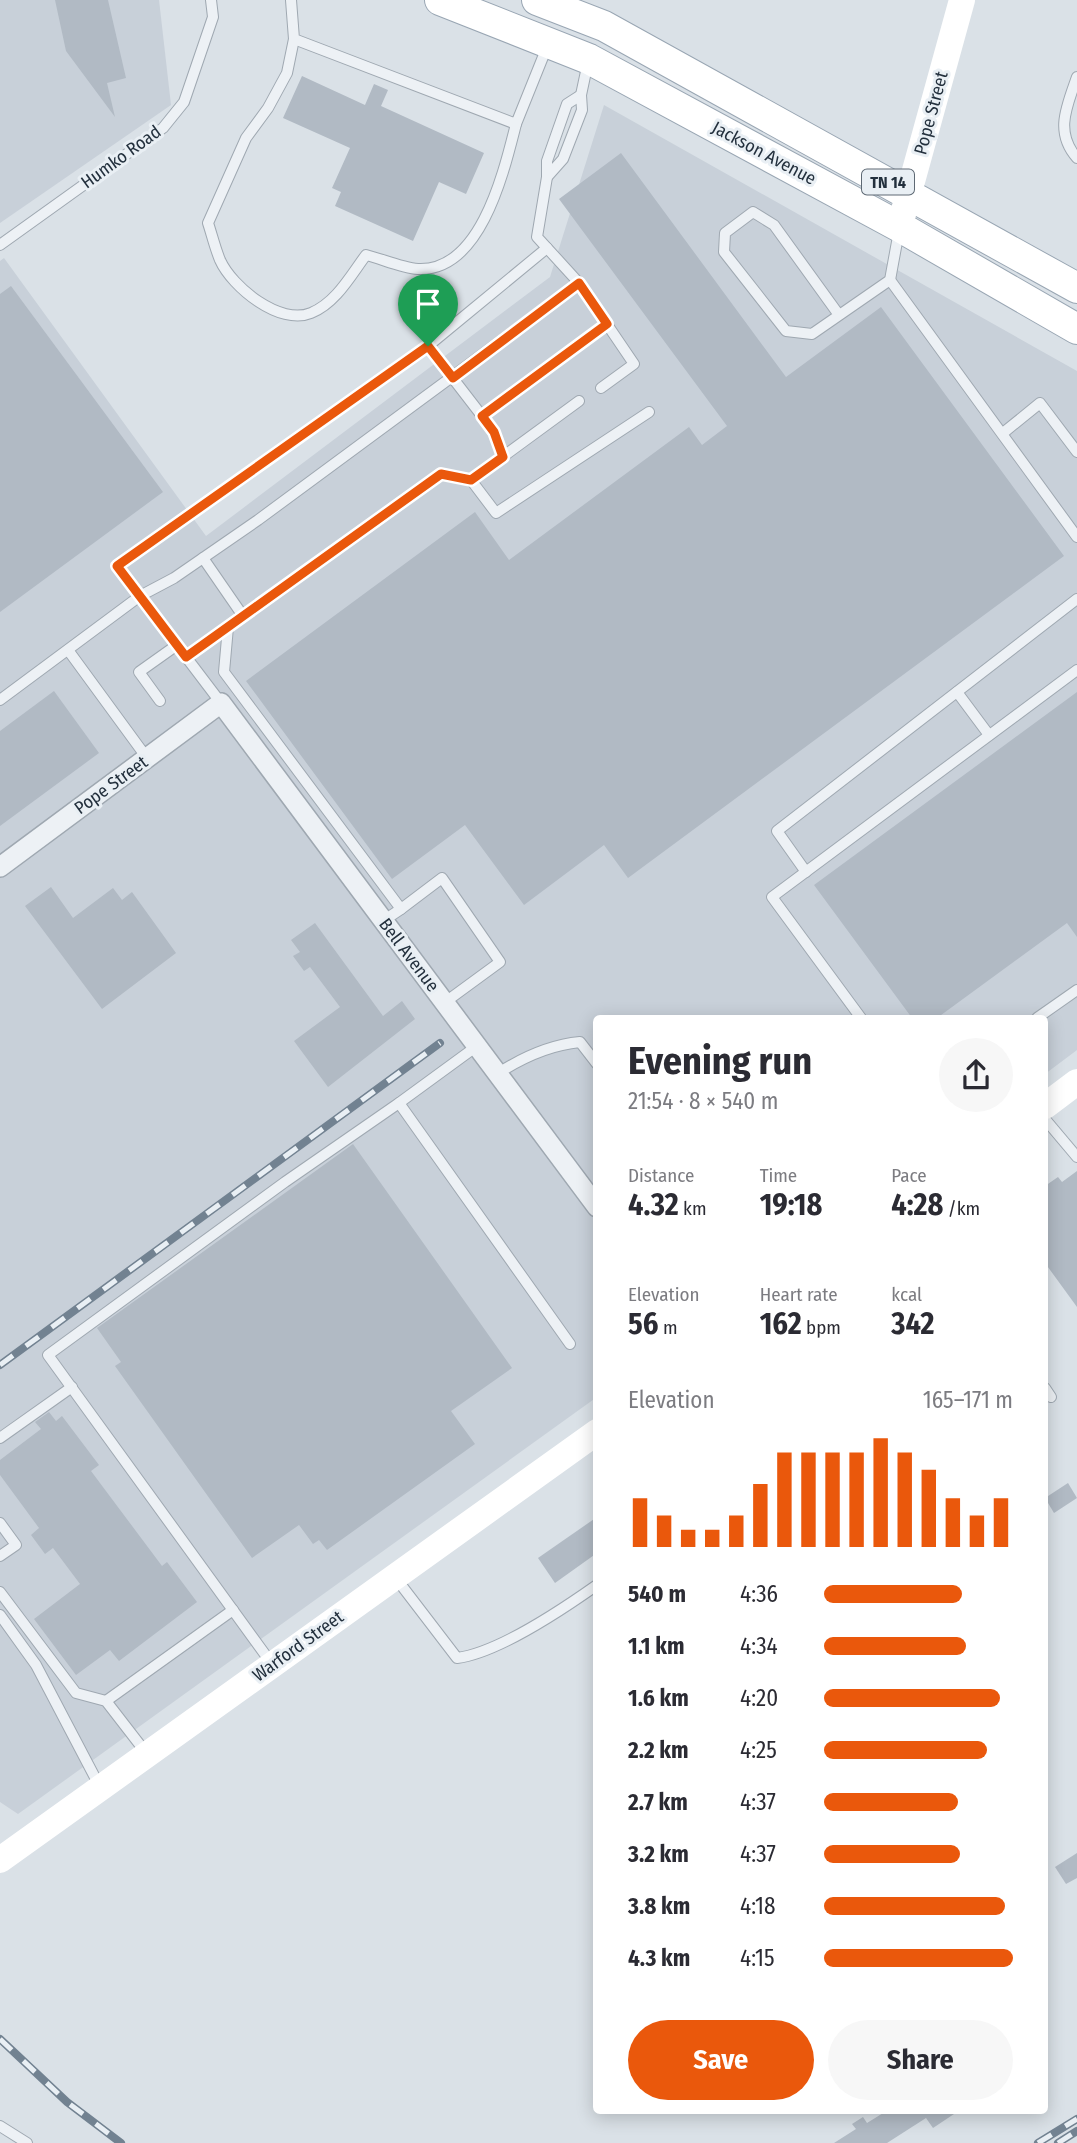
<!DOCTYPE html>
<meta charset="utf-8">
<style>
body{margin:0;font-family:"Fira Sans Condensed",sans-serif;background:#f7f7f7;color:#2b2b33;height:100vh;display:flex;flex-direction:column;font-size:26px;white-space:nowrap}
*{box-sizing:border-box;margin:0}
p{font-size:23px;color:#7c7c81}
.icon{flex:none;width:38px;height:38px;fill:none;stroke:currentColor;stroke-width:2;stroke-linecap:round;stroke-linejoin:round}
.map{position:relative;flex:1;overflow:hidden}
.panel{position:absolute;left:593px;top:1015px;width:455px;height:1099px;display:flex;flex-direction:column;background:#fff;border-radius:7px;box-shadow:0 4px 18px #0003}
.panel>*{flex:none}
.pin{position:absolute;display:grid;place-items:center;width:60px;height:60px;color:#fff;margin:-72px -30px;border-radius:50% 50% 50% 0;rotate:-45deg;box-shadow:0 0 7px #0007}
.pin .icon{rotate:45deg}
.round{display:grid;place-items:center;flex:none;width:74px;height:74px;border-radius:37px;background:#f7f7f7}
.head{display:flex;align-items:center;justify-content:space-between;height:119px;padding:0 35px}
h1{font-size:38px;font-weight:700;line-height:52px}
.stats{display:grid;grid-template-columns:repeat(3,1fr);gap:10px;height:119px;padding:7px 35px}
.stats div{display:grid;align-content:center}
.stats b{font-size:30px;font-weight:700}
.stats small{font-size:19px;font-weight:400}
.stats p{font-size:19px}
.chart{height:196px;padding:14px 35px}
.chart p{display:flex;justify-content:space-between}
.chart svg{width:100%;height:126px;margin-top:7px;stroke:#ea580c;stroke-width:6}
.action{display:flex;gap:14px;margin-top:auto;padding:14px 35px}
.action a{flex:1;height:80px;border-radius:42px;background:#ea580c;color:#fff;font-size:28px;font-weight:700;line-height:80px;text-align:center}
.action a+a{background:#f7f7f7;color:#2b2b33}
ul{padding:0 35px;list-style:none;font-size:23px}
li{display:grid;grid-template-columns:112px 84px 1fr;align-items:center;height:52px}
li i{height:18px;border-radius:9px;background:#ea580c}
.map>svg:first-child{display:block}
.built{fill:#c8d0d9}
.building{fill:#b1bac4}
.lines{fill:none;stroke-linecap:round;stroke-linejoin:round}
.lane-casing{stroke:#9fa8b1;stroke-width:12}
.street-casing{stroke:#9fa8b1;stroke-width:22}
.primary-casing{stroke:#99a6b3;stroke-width:32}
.lane{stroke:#edf1f5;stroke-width:10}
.street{stroke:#edf1f5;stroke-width:19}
.secondary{stroke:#fff;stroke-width:26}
.primary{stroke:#fff;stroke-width:30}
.rail-casing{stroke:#728291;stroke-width:8}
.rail{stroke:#e9eff4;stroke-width:5;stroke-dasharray:16;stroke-linecap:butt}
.route-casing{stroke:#fff;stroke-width:14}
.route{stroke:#ea580c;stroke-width:9}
.labels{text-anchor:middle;stroke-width:6;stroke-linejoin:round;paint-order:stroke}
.shield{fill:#e9eff4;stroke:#5e6974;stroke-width:2}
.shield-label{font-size:16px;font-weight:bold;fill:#23303d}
.street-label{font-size:18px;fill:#23303d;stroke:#e9eff4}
</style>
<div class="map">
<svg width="1077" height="2143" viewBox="0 0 1077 2143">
<rect width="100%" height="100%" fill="#dae1e7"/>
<g class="built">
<polygon points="0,0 159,0 171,105 0,223"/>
<polygon points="604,105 1077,371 1077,1050 1045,1074 1045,1018 597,1018 597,1397 18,1814 0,1802 0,261 4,258 206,536 550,277"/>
</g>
<g class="building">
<polygon points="55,0 108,0 126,78 107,83 115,117 66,51"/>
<polygon points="302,76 365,105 374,84 388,90 381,106 484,153 466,194 439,182 413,241 335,206 341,192 332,188 350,148 283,118"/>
<polygon points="621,153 786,377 881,307 1064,556 628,878 604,845 524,905 465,825 392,879 246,681 475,512 509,560 689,427 702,445 727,426 559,199"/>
<polygon points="11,286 163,492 0,612 0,294"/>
<polygon points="54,691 99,753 0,826 0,731"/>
<polygon points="1077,692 1077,937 1067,923 937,1018 912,1018 814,885"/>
<polygon points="51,887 73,918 113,888 122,900 132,892 176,953 102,1009 25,906"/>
<polygon points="315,923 383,1016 402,1001 415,1019 328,1087 294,1041 340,1007 310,967 304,971 293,956 300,952 291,940"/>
<polygon points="353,1144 512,1368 451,1411 475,1444 327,1550 319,1540 313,1544 299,1525 252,1558 115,1366 121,1362 97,1328"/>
<polygon points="1077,1171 1077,1307 1045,1263 1045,1186 1058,1177 1062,1182"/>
<polygon points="49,1412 56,1421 62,1416 99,1465 91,1471 162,1566 167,1562 197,1602 119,1661 110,1650 76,1675 34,1619 80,1584 53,1548 45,1554 31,1535 39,1528 0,1475 0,1460 41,1429 35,1422"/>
<polygon points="1068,1483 1077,1498 1054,1513 1045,1498"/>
<polygon points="597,1517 597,1553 555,1583 538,1558"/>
<polygon points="1077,1853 1077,1878 1066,1884 1055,1867"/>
<polygon points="888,2110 960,2110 933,2128 926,2118 887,2143 834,2143 856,2129 852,2124 863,2117 867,2123"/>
</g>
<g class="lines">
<defs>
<g id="lane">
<polyline points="291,0 294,39 516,124 547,47"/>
<path d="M 294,39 L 287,73 L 268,108 L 246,138 L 208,223 C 212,235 215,248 220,260 C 232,287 280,326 311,313 C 336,303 351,275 366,255 C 382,259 402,268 418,269 C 481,272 504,171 516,124"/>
<path d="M 1077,77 C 1067,106 1054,132 1077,158"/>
<polyline points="581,95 567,104 547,161 547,177 537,237 579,283 634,364 601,388"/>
<polyline points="547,177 563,159 582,110 581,95 588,62"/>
<polyline points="0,245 163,128 184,102 213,17 211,0"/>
<polyline points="890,280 1077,537"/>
<polyline points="839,315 774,225 753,212 725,233 724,252 786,331 812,334 890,280 899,231"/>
<polyline points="428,346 482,416 607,324"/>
<polyline points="482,416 494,432 503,457"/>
<polyline points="1003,433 1040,403 1077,452"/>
<polyline points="471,480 579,401"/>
<polyline points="203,558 243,616"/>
<polyline points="228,627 224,672 401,909 383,921"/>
<polyline points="68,650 147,758"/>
<polyline points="186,657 441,474 471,480 496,513 649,412"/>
<polyline points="957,692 989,735"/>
<polyline points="0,700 140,596 174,578 258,520 579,283"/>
<polyline points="160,701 139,672 177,645"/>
<polyline points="221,703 117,566 428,346 547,248"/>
<polyline points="806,872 777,831 1077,599"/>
<polyline points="401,909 442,878 500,962 444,1003"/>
<polyline points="861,1018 772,897 1077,670"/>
<polyline points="1037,1018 1077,990"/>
<polyline points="477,1046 399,1103 570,1344"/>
<path d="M 497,1074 C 523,1057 549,1045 580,1042 L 597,1064"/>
<polyline points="1045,1119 1077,1157"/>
<polyline points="1045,1388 1051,1397"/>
<polyline points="0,1438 72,1387"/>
<polyline points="0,1523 16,1545 0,1556"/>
<path d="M 395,1577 L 457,1658 C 498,1653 563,1609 597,1585"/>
<polyline points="0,1592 76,1693 106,1701 147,1754"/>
<polyline points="0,1615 36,1665 100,1787"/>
<polyline points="272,1664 48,1355 285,1182 399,1103"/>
<polyline points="106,1701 233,1610"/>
<polyline points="0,2126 27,2143"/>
</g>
<polyline id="street" points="0,867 221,703 597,1207"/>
<g id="primary">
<polyline points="440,0 589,59 900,227 1077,329"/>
<polyline points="537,0 604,26 1077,288"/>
</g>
</defs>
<use href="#lane" class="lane-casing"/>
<use href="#street" class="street-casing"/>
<use href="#primary" class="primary-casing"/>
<use href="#lane" class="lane"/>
<use href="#street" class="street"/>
<g class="secondary">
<polyline points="903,214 962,0"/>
<polyline points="1045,1106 1077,1082"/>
<polyline points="0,1860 597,1432"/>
</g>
<use href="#primary" class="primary"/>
<defs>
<g id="rail">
<polyline points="0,1365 440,1043"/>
<polyline points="0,2039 67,2102 121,2143"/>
<polyline points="1038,2143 1077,2119"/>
<polyline points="1058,2143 1077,2131"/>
</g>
</defs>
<use href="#rail" class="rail-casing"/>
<use href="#rail" class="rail"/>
</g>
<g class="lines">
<defs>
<polygon id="route" points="579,283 607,324 482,416 494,432 503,457 471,480 441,474 186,657 117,566 428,346 453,378"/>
</defs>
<use href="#route" class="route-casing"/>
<use href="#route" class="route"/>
</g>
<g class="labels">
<rect class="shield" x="862" y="169.5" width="52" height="25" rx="5"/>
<g class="shield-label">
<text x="888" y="188">TN 14</text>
</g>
<g class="street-label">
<text transform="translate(931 113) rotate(-75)" y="6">Pope Street</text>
<text transform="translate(764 153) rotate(28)" y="6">Jackson Avenue</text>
<text transform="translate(121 157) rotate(-36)" y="6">Humko Road</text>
<text transform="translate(111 785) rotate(-36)" y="6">Pope Street</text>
<text transform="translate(409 955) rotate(53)" y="6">Bell Avenue</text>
<text transform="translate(298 1646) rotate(-36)" y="6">Warford Street</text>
</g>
</g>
</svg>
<div class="pin" style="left:428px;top:346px;background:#1e9e55"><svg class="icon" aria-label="arrive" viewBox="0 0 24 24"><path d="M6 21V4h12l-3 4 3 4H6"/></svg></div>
<section class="panel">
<div class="head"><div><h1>Evening run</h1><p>21:54 · 8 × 540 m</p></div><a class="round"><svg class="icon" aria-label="share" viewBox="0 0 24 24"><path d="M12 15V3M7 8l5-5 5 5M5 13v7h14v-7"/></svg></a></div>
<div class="stats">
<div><p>Distance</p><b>4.32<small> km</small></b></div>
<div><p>Time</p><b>19:18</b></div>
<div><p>Pace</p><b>4:28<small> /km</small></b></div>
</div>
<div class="stats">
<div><p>Elevation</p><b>56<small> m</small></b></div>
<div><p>Heart rate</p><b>162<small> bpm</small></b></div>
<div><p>kcal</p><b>342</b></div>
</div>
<div class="chart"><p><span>Elevation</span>165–171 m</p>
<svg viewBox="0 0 160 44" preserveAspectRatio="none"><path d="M5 44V27M15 44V33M25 44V38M35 44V38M45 44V33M55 44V22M65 44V11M75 44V11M85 44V11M95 44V11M105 44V6M115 44V11M125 44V17M135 44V27M145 44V33M155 44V27"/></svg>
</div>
<ul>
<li><b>540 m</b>4:36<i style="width:73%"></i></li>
<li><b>1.1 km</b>4:34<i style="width:75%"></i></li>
<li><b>1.6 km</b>4:20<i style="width:93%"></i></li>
<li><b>2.2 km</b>4:25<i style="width:86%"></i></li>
<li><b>2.7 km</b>4:37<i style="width:71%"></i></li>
<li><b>3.2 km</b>4:37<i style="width:72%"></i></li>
<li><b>3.8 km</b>4:18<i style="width:96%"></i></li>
<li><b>4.3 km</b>4:15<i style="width:100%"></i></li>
</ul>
<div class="action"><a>Save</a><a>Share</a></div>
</section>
</div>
